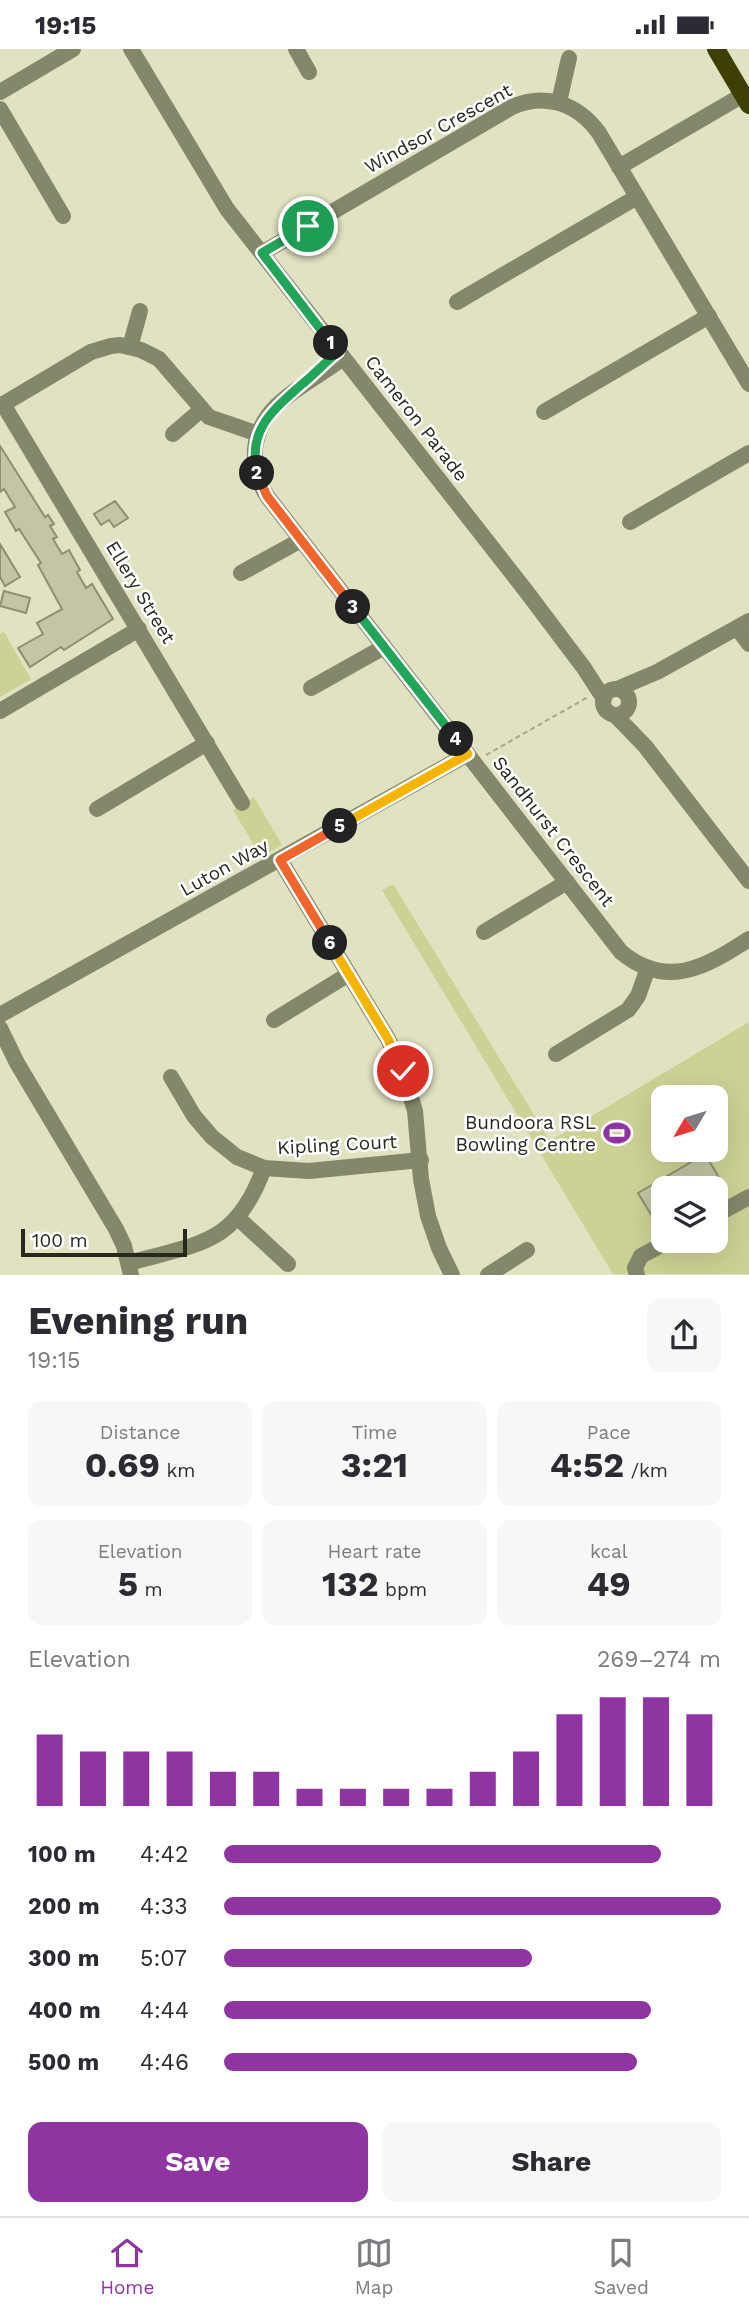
<!DOCTYPE html>
<meta charset="utf-8">
<style>
body{margin:0;font-family:"Work Sans",sans-serif;background:#f7f7f7;color:#2b2b33;height:100vh;display:flex;flex-direction:column;font-size:26px;white-space:nowrap}
*{box-sizing:border-box;margin:0}
p{font-size:23px;color:#7c7c81}
.icon{flex:none;width:38px;height:38px;fill:none;stroke:currentColor;stroke-width:2;stroke-linecap:round;stroke-linejoin:round}
.map{position:relative;height:1226px;overflow:hidden}
.details{display:flex;flex-direction:column;background:#fff;flex:1}
.details>*{flex:none}
.needle{width:46px;rotate:232deg}
.controls{position:absolute;left:651px;top:1036px;display:grid;gap:14px}
.controls a{display:grid;place-items:center;width:77px;height:77px;border-radius:14px;background:#fff;box-shadow:0 7px 28px #0002;font-size:35px}
.scale{position:absolute;left:21px;bottom:18px;width:166px;box-sizing:border-box;padding-left:7px;border:4px solid #28281c;border-top:0;font-size:19px;line-height:24px;white-space:nowrap;color:#28281c;-webkit-text-stroke:5px #fff;paint-order:stroke}
.pin{position:absolute;display:grid;place-items:center;width:60px;height:60px;color:#fff;margin:-30px;border:4px solid #fff;border-radius:50%;box-shadow:0 2px 7px #0007}
.km{position:absolute;width:35px;height:35px;margin:-18px;border-radius:50%;background:#222;color:#fff;font-size:19px;line-height:35px;text-align:center}
.round{display:grid;place-items:center;flex:none;width:74px;height:74px;border-radius:14px;background:#f7f7f7}
.headline{display:flex;align-items:center;justify-content:space-between;height:119px;padding:0 28px}
h1{font-size:38px;font-weight:700;line-height:52px}
.stats{display:grid;grid-template-columns:repeat(3,1fr);gap:10px;height:119px;padding:7px 28px}
.stats div{display:grid;align-content:center;border-radius:14px;background:#f7f7f7;text-align:center}
.stats b{font-size:35px;font-weight:700}
.stats small{font-size:19px;font-weight:400}
.stats p{font-size:19px}
.chart{height:196px;padding:14px 28px}
.chart p{display:flex;justify-content:space-between}
.chart svg{width:100%;height:126px;margin-top:7px;stroke:#8e35a1;stroke-width:6}
.button{display:flex;gap:14px;margin-top:auto;padding:14px 28px}
.button a{flex:1;height:80px;border-radius:14px;background:#8e35a1;color:#fff;font-size:28px;font-weight:700;line-height:80px;text-align:center}
.button a+a{background:#f7f7f7;color:#2b2b33}
ul{padding:0 28px;list-style:none;font-size:23px}
li{display:grid;grid-template-columns:112px 84px 1fr;align-items:center;height:52px}
li i{height:18px;border-radius:9px;background:#8e35a1}
.status{display:flex;justify-content:space-between;align-items:center;height:49px;padding:0 35px;background:#fff;direction:ltr}
.status svg{height:19px;fill:currentColor}
.menu{display:flex;justify-content:space-around;align-items:center;height:98px;border-top:2px solid #e1e1e2;background:#fff;font-size:19px;color:#7c7c81}
.menu a{display:grid;justify-items:center;gap:4px}
.menu .on{color:#8e35a1}
.map>svg:first-child{display:block}
.green{fill:#ced194;fill-rule:evenodd}
.building{fill:#c3c5a5;stroke:#8d8f70;stroke-width:2}
.lines{fill:none;stroke-linecap:round;stroke-linejoin:round}
.path{stroke:#a5a68c;stroke-width:2;stroke-dasharray:5 3.5;stroke-linecap:butt}
.minor{stroke:#85876b;stroke-width:16}
.major{stroke:#3e3f03;stroke-width:18}
.split-1-casing{stroke:#fff;stroke-width:14}
.split-2-casing{stroke:#fff;stroke-width:14}
.split-3-casing{stroke:#fff;stroke-width:14}
.split-4-casing{stroke:#fff;stroke-width:14}
.split-5-casing{stroke:#fff;stroke-width:14}
.split-6-casing{stroke:#fff;stroke-width:14}
.split-7-casing{stroke:#fff;stroke-width:14}
.split-1{stroke:#22a559;stroke-width:9}
.split-2{stroke:#22a559;stroke-width:9}
.split-3{stroke:#f0652b;stroke-width:9}
.split-4{stroke:#22a559;stroke-width:9}
.split-5{stroke:#f5b400;stroke-width:9}
.split-6{stroke:#f0652b;stroke-width:9}
.split-7{stroke:#f5b400;stroke-width:9}
.labels{text-anchor:middle;stroke-width:5;stroke-linejoin:round;paint-order:stroke}
.street-label{font-size:19px;fill:#28281c;stroke:#fff}
.poi-label{font-size:19px;fill:#28281c;stroke:#fff;text-anchor:end}
</style>
<div class="status"><b>19:15</b><svg viewBox="0 0 49 12"><path d="M0 12V9h3v3zM5 12V6h3v6zM10 12V3h3v9zM15 12V0h3v12zM26 1h20v11H26zM47 4h2v5h-2z"/></svg></div>
<div class="map">
<svg width="749" height="1226" viewBox="0 0 749 1226">
<rect width="100%" height="100%" fill="#e0e2c1"/>
<g class="green">
<polygon points="4,583 31,630 0,648 0,585"/>
<polygon points="254,748 282,796 261,808 233,761"/>
<path d="M 393,835 L 550,1092 L 749,973 L 749,1225 L 613,1225 L 382,841 ZM 663,1048 L 716,1048 L 716,1101 L 663,1101 ZM 663,1139 L 716,1139 L 716,1192 L 663,1192 Z"/>
</g>
<g class="building">
<polygon points="0,397 45,468 48,466 54,475 50,477 57,488 53,490 62,505 69,501 80,521 77,523 86,539 92,535 113,570 64,601 61,598 30,618 18,599 43,585 37,574 62,560 38,516 41,514 19,480 16,482 5,463 15,458 4,440 0,443"/>
<polygon points="115,452 128,469 114,478 109,471 101,476 94,465"/>
<polygon points="0,495 20,528 5,537 0,528"/>
<polygon points="4,542 30,549 26,564 0,557"/>
<polygon points="705,1105 721,1132 709,1139 663,1139 663,1167 655,1172 638,1144"/>
</g>
<g class="lines">
<polyline class="path" points="486,706 588,648"/>
<g class="minor">
<polyline points="131,0 227,160 526,542 584,619 604,650"/>
<polyline points="296,0 309,23"/>
<polyline points="0,43 73,0"/>
<polyline points="559,53 569,9"/>
<polyline points="0,60 63,167"/>
<polyline points="619,118 743,46"/>
<path d="M 262,204 L 512,58 C 546,43 578,55 599,84 L 749,335"/>
<polyline points="457,253 637,148"/>
<polyline points="130,298 140,262"/>
<path d="M 343,309 C 310,335 260,352 255,400 C 254,417 258,433 267,447 L 621,903 C 667,941 706,918 749,890"/>
<polyline points="3,355 242,754"/>
<polyline points="0,357 91,303 111,297 120,296 141,301 159,310 209,368 258,385"/>
<polyline points="544,363 709,267"/>
<polyline points="173,385 201,361"/>
<polyline points="630,473 749,404"/>
<polyline points="241,524 301,491"/>
<polyline points="737,579 749,595"/>
<polyline points="311,639 384,598"/>
<polyline points="617,640 657,623 749,572"/>
<circle cx="616" cy="653" r="13"/>
<polyline points="0,662 139,580"/>
<polyline points="615,666 645,697 749,832"/>
<polyline points="97,760 207,694"/>
<polyline points="280,811 388,990 403,1022 415,1062 421,1130 428,1167 439,1199 452,1226"/>
<polyline points="484,883 567,833"/>
<polyline points="0,966 468,705"/>
<polyline points="274,971 349,925"/>
<polyline points="0,979 17,1014 116,1180 124,1197 131,1226"/>
<polyline points="556,1005 628,961 638,947 648,919"/>
<polyline points="171,1028 194,1067 212,1088 237,1108 264,1119 309,1122 421,1111"/>
<polyline points="716,1166 749,1148"/>
<polyline points="238,1169 288,1215"/>
<path d="M 129,1214 C 200,1194 236,1196 264,1119"/>
<polyline points="488,1226 527,1201"/>
<polyline points="637,1226 635,1219 641,1207 669,1192"/>
</g>
<polyline class="major" points="716,0 749,56"/>
</g>
<g class="lines">
<defs>
<polyline id="split-1" points="308,177 262,204 331,294"/>
<path id="split-2" d="M 257,424 C 248,380 272,362 301,336 C 314,326 325,313 338,303 L 331,294"/>
<polyline id="split-3" points="257,424 267,447 353,558"/>
<polyline id="split-4" points="353,558 456,690"/>
<polyline id="split-5" points="340,777 468,705 456,690"/>
<polyline id="split-6" points="330,894 280,811 340,777"/>
<polyline id="split-7" points="330,894 388,990 403,1022"/>
</defs>
<use href="#split-1" class="split-1-casing"/>
<use href="#split-2" class="split-2-casing"/>
<use href="#split-3" class="split-3-casing"/>
<use href="#split-4" class="split-4-casing"/>
<use href="#split-5" class="split-5-casing"/>
<use href="#split-6" class="split-6-casing"/>
<use href="#split-7" class="split-7-casing"/>
<use href="#split-1" class="split-1"/>
<use href="#split-2" class="split-2"/>
<use href="#split-3" class="split-3"/>
<use href="#split-4" class="split-4"/>
<use href="#split-5" class="split-5"/>
<use href="#split-6" class="split-6"/>
<use href="#split-7" class="split-7"/>
</g>
<defs>
<symbol id="stadium-bare" viewBox="-9 -9 18 18"><path d="M0-5a6.5 5 0 1 0 0 10a6.5 5 0 1 0 0-10ZM-3.5-1.8h7v3.6h-7Z" fill="#8e35a1" stroke="#fff" stroke-width="2.5" paint-order="stroke"/></symbol>
</defs>
<g fill-rule="evenodd">
<use href="#stadium-bare" x="598" y="1065" width="38" height="38"/>
</g>
<g class="labels">
<g class="street-label">
<text transform="translate(438 79) rotate(-29)" y="7">Windsor Crescent</text>
<text transform="translate(417 369) rotate(52)" y="7">Cameron Parade</text>
<text transform="translate(141 543) rotate(59)" y="7">Ellery Street</text>
<text transform="translate(554 782) rotate(52)" y="7">Sandhurst Crescent</text>
<text transform="translate(224 818) rotate(-29)" y="7">Luton Way</text>
<text transform="translate(337 1095) rotate(-3)" y="7">Kipling Court</text>
</g>
<g class="poi-label">
<text x="596" y="1080">Bundoora RSL<tspan x="596" dy="22">Bowling Centre</tspan></text>
</g>
</g>
</svg>
<div class="controls">
<a><svg class="needle" viewBox="-14 -14 28 28"><path d="M0-13l5 13h-10z" fill="#e53935"/><path d="M0 13l5-13h-10z" fill="#7c7c81"/></svg></a>
<a><svg class="icon" aria-label="layers" viewBox="0 0 24 24"><path d="M12 4l9 5-9 5-9-5zM3 14l9 5 9-5"/></svg></a>
</div>
<div class="scale">100 m</div>
<div class="pin" style="left:308px;top:177px;background:#1e9e55"><svg class="icon" aria-label="arrive" viewBox="0 0 24 24"><path d="M6 21V4h12l-3 4 3 4H6"/></svg></div>
<div class="pin" style="left:403px;top:1022px;background:#d93025"><svg class="icon" aria-label="check" viewBox="0 0 24 24"><path d="M5 12l5 5 9-10"/></svg></div>
<b class="km" style="left:331px;top:294px">1</b>
<b class="km" style="left:257px;top:424px">2</b>
<b class="km" style="left:353px;top:558px">3</b>
<b class="km" style="left:456px;top:690px">4</b>
<b class="km" style="left:340px;top:777px">5</b>
<b class="km" style="left:330px;top:894px">6</b>
</div>
<section class="details">
<div class="headline"><div><h1>Evening run</h1><p>19:15</p></div><a class="round"><svg class="icon" aria-label="share" viewBox="0 0 24 24"><path d="M12 15V3M7 8l5-5 5 5M5 13v7h14v-7"/></svg></a></div>
<div class="stats">
<div><p>Distance</p><b>0.69<small> km</small></b></div>
<div><p>Time</p><b>3:21</b></div>
<div><p>Pace</p><b>4:52<small> /km</small></b></div>
</div>
<div class="stats">
<div><p>Elevation</p><b>5<small> m</small></b></div>
<div><p>Heart rate</p><b>132<small> bpm</small></b></div>
<div><p>kcal</p><b>49</b></div>
</div>
<div class="chart"><p><span>Elevation</span>269–274 m</p>
<svg viewBox="0 0 160 44" preserveAspectRatio="none"><path d="M5 44V19M15 44V25M25 44V25M35 44V25M45 44V32M55 44V32M65 44V38M75 44V38M85 44V38M95 44V38M105 44V32M115 44V25M125 44V12M135 44V6M145 44V6M155 44V12"/></svg>
</div>
<ul>
<li><b>100 m</b>4:42<i style="width:88%"></i></li>
<li><b>200 m</b>4:33<i style="width:100%"></i></li>
<li><b>300 m</b>5:07<i style="width:62%"></i></li>
<li><b>400 m</b>4:44<i style="width:86%"></i></li>
<li><b>500 m</b>4:46<i style="width:83%"></i></li>
</ul>
<div class="button"><a>Save</a><a>Share</a></div>
</section>
<nav class="menu">
<a class="on"><svg class="icon" aria-label="home" viewBox="0 0 24 24"><path d="M3 11l9-7 9 7M6 9v11h12V9"/></svg>Home</a>
<a><svg class="icon" aria-label="map" viewBox="0 0 24 24"><path d="M3 6l6-2 6 2 6-2v14l-6 2-6-2-6 2zM9 4v14M15 6v14"/></svg>Map</a>
<a><svg class="icon" aria-label="saved" viewBox="0 0 24 24"><path d="M7 4h10v16l-5-4-5 4z"/></svg>Saved</a>
</nav>
